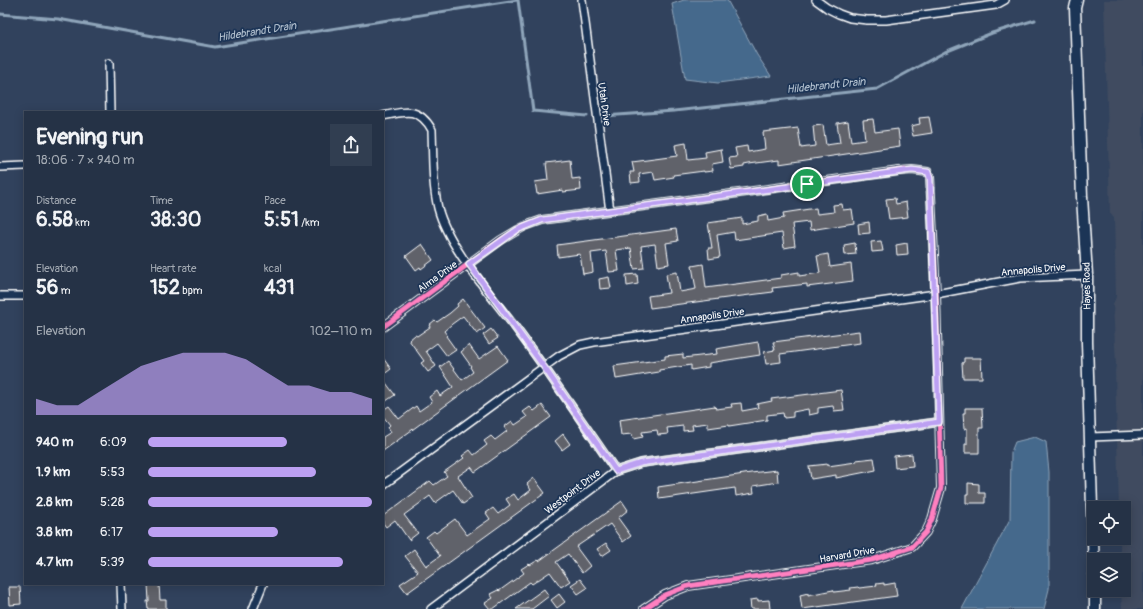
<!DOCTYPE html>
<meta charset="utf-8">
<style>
body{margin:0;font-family:Pangolin,sans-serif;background:#313e51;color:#f1f3f6;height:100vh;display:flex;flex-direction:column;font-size:15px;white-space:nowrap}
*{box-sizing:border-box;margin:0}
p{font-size:13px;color:#a3aab3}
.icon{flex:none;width:22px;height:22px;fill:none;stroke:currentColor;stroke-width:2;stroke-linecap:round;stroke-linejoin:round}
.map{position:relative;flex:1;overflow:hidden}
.sheet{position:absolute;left:24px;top:111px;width:360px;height:474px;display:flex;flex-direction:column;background:#253246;border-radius:0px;box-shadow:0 2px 10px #0003,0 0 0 1px #424d5f}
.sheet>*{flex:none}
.fabs{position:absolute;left:1087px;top:501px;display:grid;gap:8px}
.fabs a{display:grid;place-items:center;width:44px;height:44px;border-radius:0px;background:#253246;box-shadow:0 2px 10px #0003,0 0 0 1px #424d5f;font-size:20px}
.pin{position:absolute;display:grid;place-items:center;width:34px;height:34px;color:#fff;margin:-17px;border:2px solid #fff;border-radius:50%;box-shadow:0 1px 4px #0007}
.round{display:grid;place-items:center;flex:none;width:42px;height:42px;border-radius:0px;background:#313e51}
.head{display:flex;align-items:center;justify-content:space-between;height:68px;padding:0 12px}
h1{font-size:22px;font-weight:800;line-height:30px}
.metrics{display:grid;grid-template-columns:repeat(3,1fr);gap:6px;height:68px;padding:4px 12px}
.metrics div{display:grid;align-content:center}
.metrics b{font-size:20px;font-weight:800}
.metrics small{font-size:11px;font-weight:400}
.metrics p{font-size:11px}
.chart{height:112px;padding:8px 12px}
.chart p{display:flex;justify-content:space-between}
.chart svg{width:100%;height:72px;margin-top:4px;fill:#bca0f2;opacity:.7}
ul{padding:0 12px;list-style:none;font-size:13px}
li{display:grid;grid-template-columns:64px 48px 1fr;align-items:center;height:30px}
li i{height:10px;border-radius:5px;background:#bca0f2}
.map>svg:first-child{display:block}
.built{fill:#3f4c61}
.water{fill:#45698c;stroke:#8fa5ba}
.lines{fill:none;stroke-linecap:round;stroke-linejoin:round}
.stream{stroke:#8fa5ba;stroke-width:3}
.building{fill:#60626a;stroke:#fff}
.street-casing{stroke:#fff;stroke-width:10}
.secondary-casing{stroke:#fff;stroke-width:13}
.street{stroke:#1d3557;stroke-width:7}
.secondary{stroke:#1d3557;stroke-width:10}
.cycleway-casing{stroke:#1d3557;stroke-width:8}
.cycleway{stroke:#ff80c0;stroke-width:5}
.route-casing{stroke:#fff;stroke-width:8}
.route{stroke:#bca0f2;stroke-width:5}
.labels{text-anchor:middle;stroke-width:3.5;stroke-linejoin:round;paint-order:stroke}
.street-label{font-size:10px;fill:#fff;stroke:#1d3557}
.water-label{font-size:11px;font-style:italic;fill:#b5c3d1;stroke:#1d3557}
</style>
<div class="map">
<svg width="1143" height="609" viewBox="0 0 1143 609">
<rect width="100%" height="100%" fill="#31425d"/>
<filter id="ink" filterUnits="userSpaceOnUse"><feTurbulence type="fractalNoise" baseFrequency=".025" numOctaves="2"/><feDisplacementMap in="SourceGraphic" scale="8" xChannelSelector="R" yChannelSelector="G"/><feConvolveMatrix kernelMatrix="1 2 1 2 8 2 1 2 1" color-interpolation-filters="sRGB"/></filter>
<g filter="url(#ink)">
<polygon class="built" points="1104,0 1143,0 1143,609 1122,609 1121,590 1124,590 1124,560 1120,560 1120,538 1124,538 1124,508 1119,508 1115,371 1116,365 1113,304 1116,297 1114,217 1110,213"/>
<g class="water">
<polygon points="684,0 727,0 757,55 771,76 718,83 685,79 672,4"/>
<polygon points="1035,437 1046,442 1049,472 1049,589 1044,609 962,609 1010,519 1011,452 1015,442"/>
</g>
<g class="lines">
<g class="stream">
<polyline points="518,0 533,111 587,116"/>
<polyline points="0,14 58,19 215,47 517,0"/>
<polyline points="604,116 674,111 877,89 945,52 992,33 1035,20"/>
</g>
</g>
<g class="building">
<polygon points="929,117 932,133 913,136 911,126 920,124 919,118"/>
<polygon points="873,119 875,132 898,129 900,146 779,164 779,160 749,164 744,165 744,167 731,169 729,158 737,157 735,148 747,146 748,152 765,149 763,132 798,128 801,148 815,146 813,126 823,125 826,145 840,143 837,123 848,121 851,142 865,140 863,120"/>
<polygon points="686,143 688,160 706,158 705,152 721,149 723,162 712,164 713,171 704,172 704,171 673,175 674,177 655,180 653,172 639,174 640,182 631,183 630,172 634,172 632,162 677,156 675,145"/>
<polygon points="570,160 572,179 580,178 581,190 563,192 563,190 537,194 535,182 548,180 546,163"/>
<polygon points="895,198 896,204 906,202 908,217 889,219 886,199"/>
<polygon points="842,204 843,210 852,209 854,223 810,230 809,222 792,224 795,246 784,248 782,233 735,240 734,232 717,235 720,257 709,259 708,248 712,248 708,223 742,218 742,224 758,221 758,216 767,214 768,221 784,218 783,213 816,208 817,214 834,212 833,205"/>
<polygon points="869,222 870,233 859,234 858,224"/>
<polygon points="676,229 678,241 666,243 669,264 658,266 655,244 641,246 644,268 634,269 631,248 616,250 619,271 609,272 606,251 591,253 593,272 583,274 580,254 558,257 557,245"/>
<polygon points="881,241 883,251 872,252 871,242"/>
<polygon points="855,243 856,254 845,255 844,245"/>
<polygon points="907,243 908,254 897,255 896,245"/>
<polygon points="422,244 433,260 421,269 420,267 416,270 406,256"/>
<polygon points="828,254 830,267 851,264 853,281 807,287 807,284 772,288 773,292 650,308 648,296 669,293 666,274 677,272 680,292 696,289 692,266 703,264 706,288 781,278 781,275 799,272 799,276 820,273 817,256"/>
<polygon points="637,274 638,284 627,286 626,275"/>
<polygon points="609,277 611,288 600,289 599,279"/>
<polygon points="463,299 485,328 477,334 463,316 452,324 444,331 447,335 446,336 456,350 447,356 437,343 426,351 436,366 428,372 421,363 424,361 409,340 415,335 417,336 430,327 429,325 435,320 437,322 450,313 458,306 457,304"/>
<polygon points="491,329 498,338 489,344 483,335"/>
<polygon points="859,331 860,343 780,354 781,362 766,364 764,352 775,350 773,342"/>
<polygon points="758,342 760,355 709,363 709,367 691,370 691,365 659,370 659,372 616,379 614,366 665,359 665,356 683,354 683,358 717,354 716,349"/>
<polygon points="469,345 479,359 498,346 508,360 383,451 383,437 391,432 388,427 390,425 383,416 383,410 389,406 399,419 416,406 419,411 432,402 429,397 437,391 440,396 453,387 440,367 448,361 462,380 473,372 470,367 471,366 461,352"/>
<polygon points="383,358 391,369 383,375"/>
<polygon points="964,358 981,358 982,378 963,378 962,363 964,362"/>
<polygon points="383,379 395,395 386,401 383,397"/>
<polygon points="841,390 844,410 834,411 833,406 818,408 818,413 809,415 808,409 793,412 793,417 784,418 783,413 767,415 767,420 729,426 729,425 708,428 708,423 692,425 693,430 683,431 683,426 667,428 668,434 658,435 657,430 642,432 643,437 633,439 632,434 621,435 619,420 715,406 716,409 732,407 731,404 741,403 742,411 758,408 757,404 772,401 771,399"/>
<polygon points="542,405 551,417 475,472 471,467 458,476 472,498 463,504 453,490 435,503 430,496 404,515 418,533 409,540 395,520 386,527 383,523 383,516 430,481 434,485 447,476 444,472 464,458 462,456 470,450 474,455 487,445 484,441 491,436 495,440 507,431 504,427 512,421 515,425 527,417 523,412 530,407 534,411"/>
<polygon points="965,408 982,408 983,428 979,428 979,453 965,453 965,444 967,444 967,428 964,429 963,413 965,413"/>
<polygon points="563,434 570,444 562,450 555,441"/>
<polygon points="912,454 913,466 895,468 894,456"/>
<polygon points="874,458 876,470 836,478 836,475 811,479 809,466 828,464 828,466 856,462 856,460"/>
<polygon points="777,470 778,482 753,486 754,493 736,496 735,488 659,499 658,487 751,473"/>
<polygon points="534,478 545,493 407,593 400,584 418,572 405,556 414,549 426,566 440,556 426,537 434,531 436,533 455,519 467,535 490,519 486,513 493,508 498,514 510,505 506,499 514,494 518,500 531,490 527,484"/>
<polygon points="968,483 979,484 979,493 985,493 985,503 966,503 966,494 968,494"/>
<polygon points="622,501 628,510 618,518 631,536 623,542 610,524 576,547 590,566 582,573 568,554 556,562 570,581 561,587 550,572 532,584 530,582 493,609 490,609 485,603 493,598 490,594 498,590 499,591 524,573 521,569 529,564 530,565 538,560 539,561"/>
<polygon points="606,543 611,550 602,556 597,549"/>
<polygon points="580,579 587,588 578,594 571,585"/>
<polygon points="884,583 884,585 895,583 897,596 802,609 800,595 808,593 808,595 833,590 834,592 851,590 850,588 858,587 859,588 877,586 876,584"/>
<polygon points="148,584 159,584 160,600 166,600 166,609 148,609 147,601 149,601"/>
<polygon points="9,587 20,587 21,604 10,605"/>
<polygon points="544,589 549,596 532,609 516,609"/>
<polygon points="559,594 565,602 557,608 551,600"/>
<polygon points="758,599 758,601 769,600 770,609 751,609 750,600"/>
</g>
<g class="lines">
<defs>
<g id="street">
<polyline points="582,0 610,211"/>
<polyline points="816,0 827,8 839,14 850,18 867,20 886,20 996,5 1005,0"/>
<polyline points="109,63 110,112"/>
<path d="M 383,116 C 406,111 419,107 432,130 C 433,155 432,183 438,208 C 448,247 491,295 515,327 C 550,374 583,423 616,471"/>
<polyline points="0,167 25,166"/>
<polyline points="0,296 25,296"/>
<polyline points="383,327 501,240 525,226 542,220 899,171 912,170 928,172 930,177 936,294 941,488 932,519 926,532 912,547 872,560 688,586 665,595 644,609"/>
<polyline points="1090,437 1143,435"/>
<polyline points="383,485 559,356 580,345 594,342 936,294 1020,278 1087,275"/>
<polyline points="121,584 122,609"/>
<polyline points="253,609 263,584"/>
<polyline points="431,609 616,471 641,463 939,422"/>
</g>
<g id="secondary">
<polyline points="1077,0 1075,8 1082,197 1087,275 1087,342 1094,573"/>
<polyline points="1095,590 1095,609"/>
</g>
</defs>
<use href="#street" class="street-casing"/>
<use href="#secondary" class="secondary-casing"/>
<use href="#street" class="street"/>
<use href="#secondary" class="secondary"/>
<defs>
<polyline id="cycleway" points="383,327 501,240 525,226 542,220 899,171 912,170 928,172 930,177 936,294 941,488 932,519 926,532 912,547 872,560 688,586 665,595 644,609"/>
</defs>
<use href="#cycleway" class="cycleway-casing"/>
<use href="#cycleway" class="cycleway"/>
</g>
</g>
<g class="lines" filter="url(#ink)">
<defs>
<polygon id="route" points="912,170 928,172 930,178 939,422 641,463 616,471 544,367 469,264 517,230 542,220"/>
</defs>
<use href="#route" class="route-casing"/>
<use href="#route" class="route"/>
</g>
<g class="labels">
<g class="street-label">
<text transform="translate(605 104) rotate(82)" y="4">Utah Drive</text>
<text transform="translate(1033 269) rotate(-5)" y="4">Annapolis Drive</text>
<text transform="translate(437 276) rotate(-36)" y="4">Alma Drive</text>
<text transform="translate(1086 286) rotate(-91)" y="4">Hayes Road</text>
<text transform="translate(712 315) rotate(-8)" y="4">Annapolis Drive</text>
<text transform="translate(572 491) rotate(-37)" y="4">Westpoint Drive</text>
<text transform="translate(847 554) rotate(-10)" y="4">Harvard Drive</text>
</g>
<g class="water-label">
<text transform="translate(257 31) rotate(-9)" y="4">Hildebrandt Drain</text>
<text transform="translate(826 85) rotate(-6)" y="4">Hildebrandt Drain</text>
</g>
</g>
</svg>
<div class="fabs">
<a><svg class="icon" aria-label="locate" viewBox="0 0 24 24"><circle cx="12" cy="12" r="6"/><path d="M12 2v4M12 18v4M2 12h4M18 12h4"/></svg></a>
<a><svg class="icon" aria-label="layers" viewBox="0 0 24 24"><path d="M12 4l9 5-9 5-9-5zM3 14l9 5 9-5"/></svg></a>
</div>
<div class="pin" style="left:807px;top:184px;background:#1e9e55"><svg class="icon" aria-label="arrive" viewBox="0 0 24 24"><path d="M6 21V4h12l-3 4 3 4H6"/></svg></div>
<section class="sheet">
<div class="head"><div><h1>Evening run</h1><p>18:06 · 7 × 940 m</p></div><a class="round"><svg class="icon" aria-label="share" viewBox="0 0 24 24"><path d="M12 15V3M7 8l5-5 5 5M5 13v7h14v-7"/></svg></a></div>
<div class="metrics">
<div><p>Distance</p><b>6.58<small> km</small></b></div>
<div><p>Time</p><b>38:30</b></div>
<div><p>Pace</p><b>5:51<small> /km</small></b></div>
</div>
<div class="metrics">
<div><p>Elevation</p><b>56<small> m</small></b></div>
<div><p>Heart rate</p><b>152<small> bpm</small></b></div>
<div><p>kcal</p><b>431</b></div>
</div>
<div class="chart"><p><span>Elevation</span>102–110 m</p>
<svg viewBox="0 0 160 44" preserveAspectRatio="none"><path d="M0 44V34L10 38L20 38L30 30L40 22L50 14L60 10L70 6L80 6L90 6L100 10L110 18L120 26L130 26L140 30L150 30L160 34V44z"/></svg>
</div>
<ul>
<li><b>940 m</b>6:09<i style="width:62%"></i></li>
<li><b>1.9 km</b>5:53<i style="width:75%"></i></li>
<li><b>2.8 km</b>5:28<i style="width:100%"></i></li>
<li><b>3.8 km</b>6:17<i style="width:58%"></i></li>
<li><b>4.7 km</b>5:39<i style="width:87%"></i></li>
</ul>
</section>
</div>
